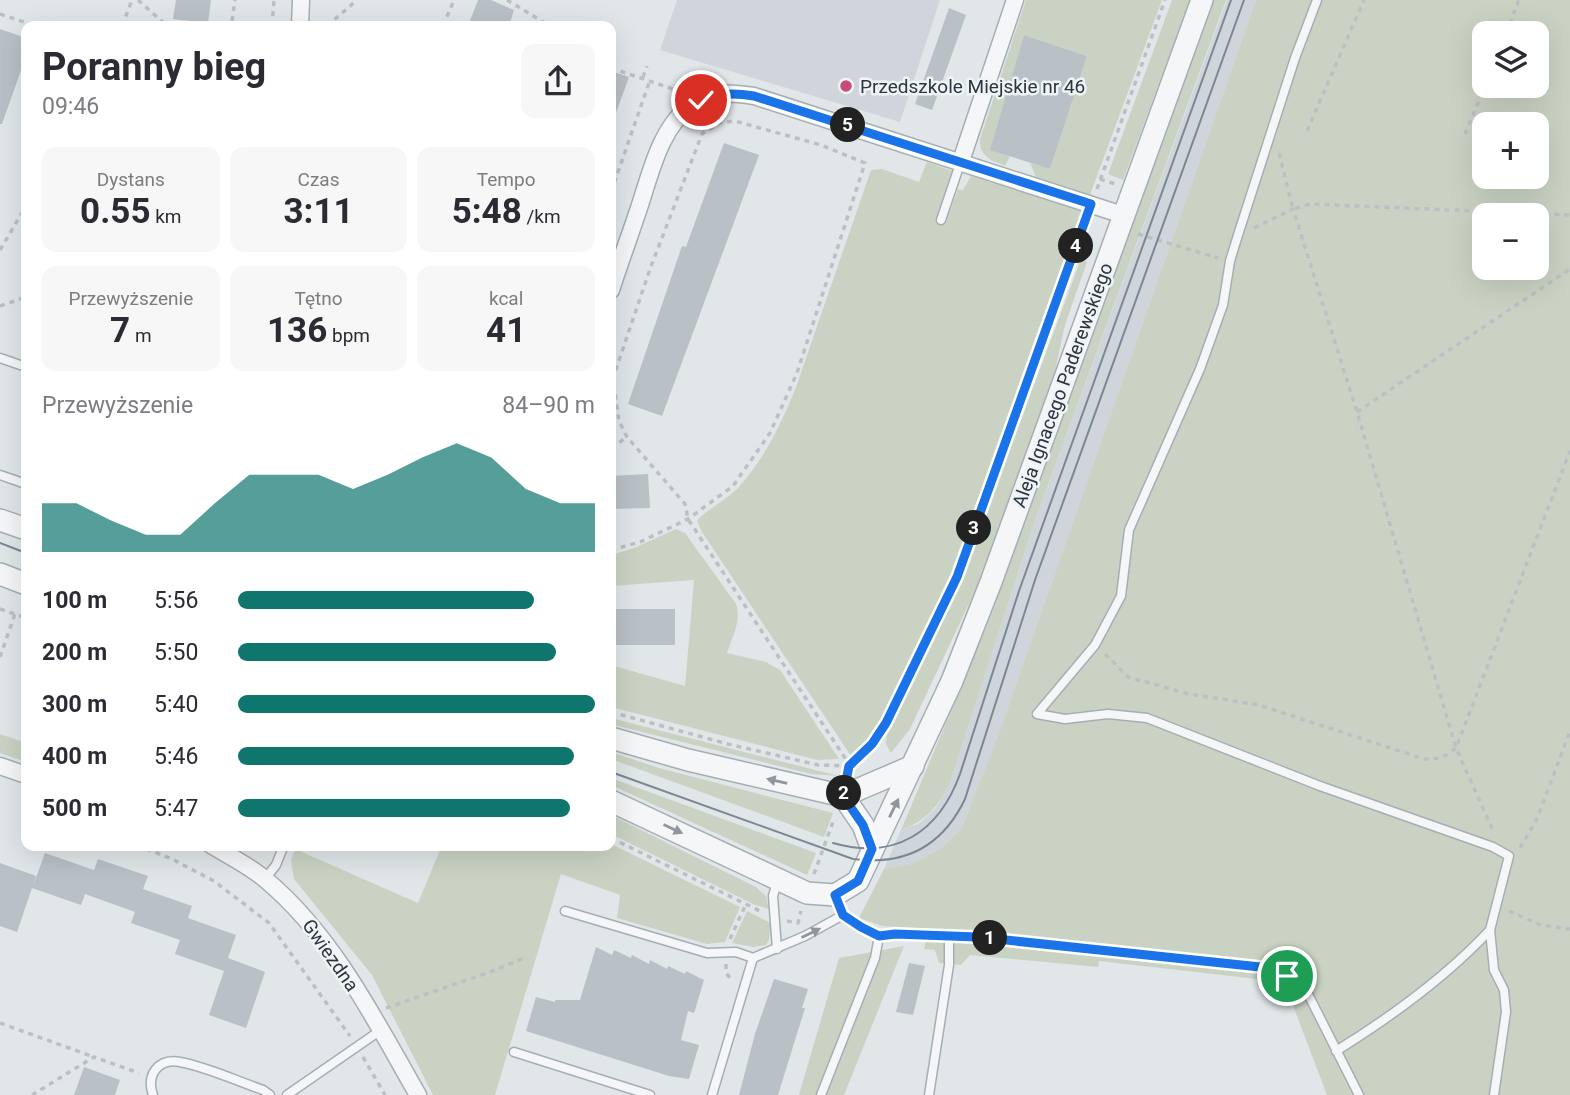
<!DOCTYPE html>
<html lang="pl">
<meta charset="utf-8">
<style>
body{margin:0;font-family:Roboto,sans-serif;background:#f7f7f7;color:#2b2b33;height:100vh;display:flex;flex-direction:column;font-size:26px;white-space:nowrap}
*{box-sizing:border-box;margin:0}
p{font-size:23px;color:#7c7c81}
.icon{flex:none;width:38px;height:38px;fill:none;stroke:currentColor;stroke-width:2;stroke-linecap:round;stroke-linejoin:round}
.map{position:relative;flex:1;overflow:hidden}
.details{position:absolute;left:21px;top:21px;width:595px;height:830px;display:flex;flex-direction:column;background:#fff;border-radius:14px;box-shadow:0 7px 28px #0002}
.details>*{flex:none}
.fabs{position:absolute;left:1472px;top:21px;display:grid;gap:14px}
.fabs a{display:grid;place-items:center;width:77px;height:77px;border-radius:14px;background:#fff;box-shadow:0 7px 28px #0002;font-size:35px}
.pin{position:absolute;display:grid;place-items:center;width:60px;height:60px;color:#fff;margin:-30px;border:4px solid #fff;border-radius:50%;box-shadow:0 2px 7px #0007}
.km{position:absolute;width:35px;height:35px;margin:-18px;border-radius:50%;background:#222;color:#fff;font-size:19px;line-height:35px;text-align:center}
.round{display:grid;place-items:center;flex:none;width:74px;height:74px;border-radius:14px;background:#f7f7f7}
.headline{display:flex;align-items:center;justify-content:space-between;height:119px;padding:0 21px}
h1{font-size:38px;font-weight:700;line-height:52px}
.stats{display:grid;grid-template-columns:repeat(3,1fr);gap:10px;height:119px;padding:7px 21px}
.stats div{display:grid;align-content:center;border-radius:14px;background:#f7f7f7;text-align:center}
.stats b{font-size:35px;font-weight:700}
.stats small{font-size:19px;font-weight:400}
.stats p{font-size:19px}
.chart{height:196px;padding:14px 21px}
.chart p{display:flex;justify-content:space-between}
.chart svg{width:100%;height:126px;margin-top:7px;fill:#0f766e;opacity:.7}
ul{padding:0 21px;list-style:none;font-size:23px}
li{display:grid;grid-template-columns:112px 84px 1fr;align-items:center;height:52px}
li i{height:18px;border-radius:9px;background:#0f766e}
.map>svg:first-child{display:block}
.built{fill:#cfd5db}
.green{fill:#cad3c3;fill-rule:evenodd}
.building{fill:#b9c0c6}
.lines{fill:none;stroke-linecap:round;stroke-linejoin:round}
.service-casing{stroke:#a6aeb3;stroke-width:11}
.minor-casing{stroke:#a6aeb3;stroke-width:19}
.tertiary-casing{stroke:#a6aeb3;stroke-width:24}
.path{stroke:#bbc0c4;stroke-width:3.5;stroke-dasharray:5 5;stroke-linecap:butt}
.service{stroke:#f4f6f8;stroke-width:8}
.minor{stroke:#f4f6f8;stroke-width:16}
.tertiary{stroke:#f4f6f8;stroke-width:21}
.tram{stroke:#7b8892;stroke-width:2}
.oneway{fill:#8f969c}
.route-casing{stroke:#fff;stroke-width:14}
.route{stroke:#1a73e8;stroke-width:9}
.poi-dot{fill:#c84c76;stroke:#f1f4f7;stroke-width:2.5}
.labels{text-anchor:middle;stroke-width:5;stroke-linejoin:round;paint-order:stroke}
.poi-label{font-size:19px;fill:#2a3640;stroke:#f1f4f7;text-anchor:start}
.street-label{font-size:19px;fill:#2a3640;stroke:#f1f4f7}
</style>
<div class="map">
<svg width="1570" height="1095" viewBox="0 0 1570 1095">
<rect width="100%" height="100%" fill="#e1e6e9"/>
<g class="built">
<polygon points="677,0 940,0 900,122 660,50"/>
<polygon points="1227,0 1256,0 999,733 962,827 941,848 912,864 884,869 901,830 920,823 935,809 949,786 1035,520"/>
</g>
<g class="green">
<path d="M 1026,0 L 1162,0 L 1090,195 L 1036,177 L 1030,163 L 1050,169 L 1087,56 L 1024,35 L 991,149 L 1010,156 L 1005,166 C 990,160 979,156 980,139 Z"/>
<polygon points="1172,0 1190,0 1123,180 1108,174"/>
<path d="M 1212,0 L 1226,0 L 1035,520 L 949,786 C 935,809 927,820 901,830 L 993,611 Z"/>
<path d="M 1256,0 L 1570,0 L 1570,1095 L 1327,1095 L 1284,982 L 1099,961 L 1098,967 L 970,955 L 961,965 L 939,963 L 935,950 L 924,949 L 929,929 L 882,926 L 859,918 L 884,869 L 912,864 L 941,848 L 962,827 L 999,733 ZM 1484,33 L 1536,33 L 1536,86 L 1484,86 ZM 1484,124 L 1536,124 L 1536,177 L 1484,177 ZM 1484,215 L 1536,215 L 1536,268 L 1484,268 Z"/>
<path d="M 927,162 L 953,171 L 936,221 L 945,225 L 958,189 L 963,190 L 971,176 L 1085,211 L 955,572 L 887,713 L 877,730 L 851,756 L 702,532 L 697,521 C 703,512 729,498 739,487 C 765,458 782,422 796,387 L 871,170 L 882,169 L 919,182 Z"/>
<polygon points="1081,259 1087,262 1065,325 1052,384 988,563 910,729 891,753 886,744 887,730 918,671 960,583"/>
<path d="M 676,529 L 685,533 L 736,604 C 742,620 732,637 727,653 L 766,662 L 780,670 L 839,759 L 817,760 L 611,707 L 611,665 L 685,686 L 694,580 L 611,586 L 611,555 L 634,548 Z"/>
<polygon points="611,718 839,776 811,774 618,726 611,724"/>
<polygon points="0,734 26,743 26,762 0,753"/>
<polygon points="611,752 659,768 833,813 824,837 611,759"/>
<polygon points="611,778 816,853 807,875 611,785"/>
<polygon points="611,815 756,887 766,896 769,909 755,905 611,834"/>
<polygon points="611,844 740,907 725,942 707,944 617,918 620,895 561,874 495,1095 433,1095 372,975 294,879 291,860 295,849 418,903 442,845"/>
<polygon points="747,911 771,923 769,940 766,945 753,947 732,943"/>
<polygon points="904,946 844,1095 799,1095 839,958"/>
</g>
<g class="building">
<polygon points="176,0 211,0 208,23 173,19"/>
<polygon points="478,0 491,0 514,10 509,26 468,26"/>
<polygon points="949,8 966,15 932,110 915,104"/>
<polygon points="0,29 26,38 26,56 2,124 0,124"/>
<polygon points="1024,35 1087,56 1050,169 990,150"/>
<polygon points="611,71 629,77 613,121 611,121"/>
<polygon points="724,143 759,155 662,416 628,404 682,246 686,247"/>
<polygon points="648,474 650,508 611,509 611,476"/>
<rect x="611" y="609" width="64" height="36"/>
<polygon points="45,853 94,870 98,859 148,876 143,889 192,906 188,918 236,935 228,958 265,972 246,1028 209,1015 224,971 175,954 180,940 131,923 135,912 85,894 81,905 32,888 17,932 0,926 0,863 36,876 33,886"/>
<polygon points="596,947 612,955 614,950 631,958 632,955 649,964 650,960 667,969 668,966 685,974 686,971 704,980 694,1013 688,1011 681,1040 699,1045 689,1079 669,1076 526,1031 536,997 555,1002 555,1000 580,1000"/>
<polygon points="909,963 925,966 913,1015 896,1012"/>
<polygon points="774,979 808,989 802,1008 805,1008 778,1095 739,1095 755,1034"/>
<polygon points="84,1067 120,1080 115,1095 74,1095"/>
</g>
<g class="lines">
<defs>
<g id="service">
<polyline points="1317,0 1295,58 1238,235 1230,261 1223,305 1200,369 1129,530 1121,596 1095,645 1037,714 1065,719 1108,714 1147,718 1320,786 1493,847 1509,856 1490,930 1494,970 1504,990 1506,1012 1494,1095"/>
<polyline points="941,220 961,161"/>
<polyline points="0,358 26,367"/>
<polyline points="0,475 26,484"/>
<polyline points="265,879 276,865 284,845"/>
<polyline points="836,897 843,915 861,927 879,936 895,934 977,937 1260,967 1287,976 1308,994 1359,1095"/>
<polyline points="565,911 707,953 736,952 753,958 805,936 843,915"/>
<polyline points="777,949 773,896 778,879"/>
<path d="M 1336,1051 C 1391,1017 1446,977 1490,930"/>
<polyline points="514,1052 650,1095"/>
<path d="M 153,1095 C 146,1075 158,1058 180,1062 C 204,1066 240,1082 263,1090 L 270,1095"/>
<polyline points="287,1095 381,1030"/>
<polyline points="712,1095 753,958"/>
<polyline points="821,1095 875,958 879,936"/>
<polyline points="929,1095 949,965 949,936"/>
</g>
<g id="minor">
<polyline points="300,26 301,0"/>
<polyline points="961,161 1015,0"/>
<path d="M 611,290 C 620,262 630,235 639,208 C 651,172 660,128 692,104 C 710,90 734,93 754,96 L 1123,215"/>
<polyline points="0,766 26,775"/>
<path d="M 211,845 C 229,856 250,866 266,880 C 333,936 375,1020 418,1095"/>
</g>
<g id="tertiary">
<polyline points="0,520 26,529"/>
<polyline points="0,574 26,584"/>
<polyline points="611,738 688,760 843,796 913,766"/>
<polyline points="843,796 863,825 872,849"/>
<polyline points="611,801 807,893 835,895 858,881 952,681 991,582 1202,0"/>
</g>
</defs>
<use href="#service" class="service-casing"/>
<use href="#minor" class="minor-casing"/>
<use href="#tertiary" class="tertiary-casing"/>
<g class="path">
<polyline points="138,0 167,26"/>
<polyline points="507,0 550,26"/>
<polyline points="0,14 36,26"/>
<polyline points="232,21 235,0"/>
<polyline points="122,26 132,0"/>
<polyline points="225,26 232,21 231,26"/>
<polyline points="272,26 274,0"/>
<polyline points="327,26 357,0"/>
<polyline points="443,26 454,0"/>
<polyline points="532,26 535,17"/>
<polyline points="1506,33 1519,0"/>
<polyline points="611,68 682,92"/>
<polyline points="643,77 647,66"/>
<polyline points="1307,131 1364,0"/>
<polyline points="1465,134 1485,86"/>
<polyline points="1279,153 1293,209 1310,204 1570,215"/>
<polyline points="1100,179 1115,184"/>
<polyline points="1097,189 1165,0"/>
<polyline points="611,192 650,80"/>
<polyline points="1254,228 1293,209 1357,412 1456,748 1494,833"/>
<polyline points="1138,234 1218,258"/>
<polyline points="0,250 26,206"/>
<polyline points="0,306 26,297"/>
<polyline points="1357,412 1570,269"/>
<polyline points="611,448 627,437"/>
<polyline points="611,550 640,542 688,519 733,486 770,433 797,373 865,163 821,145 735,121 719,123 702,134 650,269 613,378 619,421 627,437 685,504 688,519 845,758 849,766 848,771"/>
<polyline points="0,609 26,618"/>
<polyline points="1105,654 1128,677 1189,694 1259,705 1424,759 1442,758 1456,748 1570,451"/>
<polyline points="0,657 15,614"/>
<polyline points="611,712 728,744 818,765 849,766 871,744 886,723 957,577 1086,219"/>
<polyline points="611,838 760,911"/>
<polyline points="137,845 172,859 214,881 269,923 350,1036"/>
<polyline points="1520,848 1537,819 1570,731"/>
<polyline points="814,874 834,819"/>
<polyline points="1509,911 1541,925 1570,929"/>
<polyline points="787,921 798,923 801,911"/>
<polyline points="730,939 746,904"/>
<polyline points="726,964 726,973 733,981"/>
<polyline points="386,1008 487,973 527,957"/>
<polyline points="0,1023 94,1057"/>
<polyline points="363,1057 385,1095"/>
<polyline points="32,1095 94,1057 139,1073"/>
</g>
<use href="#service" class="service"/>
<use href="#minor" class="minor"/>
<use href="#tertiary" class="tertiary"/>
<g class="tram">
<polyline points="0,543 26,553"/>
<path d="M 611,772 L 853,859 C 905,866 942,847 965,799 L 1035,580 L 1244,0"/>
<path d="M 833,843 C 895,861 939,832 960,774 L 1019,591 L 1231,0"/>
</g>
</g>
<defs><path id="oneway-solid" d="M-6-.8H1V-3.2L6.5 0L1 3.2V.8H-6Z" transform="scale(1.75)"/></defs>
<g class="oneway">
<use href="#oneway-solid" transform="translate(777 781) rotate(-167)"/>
<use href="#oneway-solid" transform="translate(894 808) rotate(-64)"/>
<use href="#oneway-solid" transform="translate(673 829) rotate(25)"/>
<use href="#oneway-solid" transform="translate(811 933) rotate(-26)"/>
</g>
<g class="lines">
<defs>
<path id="route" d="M 701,100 C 720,93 735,93 754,96 L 1091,204 L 957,577 L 886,723 L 872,744 L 849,766 L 843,796 L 863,825 L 872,849 L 858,881 L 835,895 L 843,915 L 861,927 L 879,936 L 895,934 L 977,937 L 1260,967 L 1287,976"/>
</defs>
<use href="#route" class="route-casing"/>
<use href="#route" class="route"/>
</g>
<circle class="poi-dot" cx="846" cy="86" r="7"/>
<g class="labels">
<g class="poi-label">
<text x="860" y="93">Przedszkole Miejskie nr 46</text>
</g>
<g class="street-label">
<text transform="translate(1062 385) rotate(-70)" y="7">Aleja Ignacego Paderewskiego</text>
<text transform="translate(331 955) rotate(55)" y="7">Gwiezdna</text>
</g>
</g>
</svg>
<div class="fabs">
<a><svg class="icon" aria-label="layers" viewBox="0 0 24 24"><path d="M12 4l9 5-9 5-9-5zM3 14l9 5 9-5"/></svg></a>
<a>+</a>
<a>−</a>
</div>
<div class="pin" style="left:1287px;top:976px;background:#1e9e55"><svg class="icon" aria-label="arrive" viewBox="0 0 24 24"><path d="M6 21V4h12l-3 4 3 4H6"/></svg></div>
<div class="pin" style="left:701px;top:100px;background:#d93025"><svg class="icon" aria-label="check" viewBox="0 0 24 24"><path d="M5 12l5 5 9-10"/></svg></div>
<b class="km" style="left:990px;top:938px">1</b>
<b class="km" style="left:844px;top:793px">2</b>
<b class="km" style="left:974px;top:528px">3</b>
<b class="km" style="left:1076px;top:246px">4</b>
<b class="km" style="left:848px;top:125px">5</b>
<section class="details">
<div class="headline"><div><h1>Poranny bieg</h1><p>09:46</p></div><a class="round"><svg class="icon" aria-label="share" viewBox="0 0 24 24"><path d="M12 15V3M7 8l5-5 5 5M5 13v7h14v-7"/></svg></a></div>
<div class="stats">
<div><p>Dystans</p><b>0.55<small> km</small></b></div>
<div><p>Czas</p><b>3:11</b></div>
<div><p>Tempo</p><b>5:48<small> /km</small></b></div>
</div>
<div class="stats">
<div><p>Przewyższenie</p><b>7<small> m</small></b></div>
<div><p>Tętno</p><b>136<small> bpm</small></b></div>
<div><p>kcal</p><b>41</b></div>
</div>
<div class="chart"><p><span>Przewyższenie</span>84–90 m</p>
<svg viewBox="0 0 160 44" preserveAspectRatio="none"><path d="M0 44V27L10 27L20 33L30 38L40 38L50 27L60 17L70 17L80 17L90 22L100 17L110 11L120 6L130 11L140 22L150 27L160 27V44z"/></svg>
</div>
<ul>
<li><b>100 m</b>5:56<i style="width:83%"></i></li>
<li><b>200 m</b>5:50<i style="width:89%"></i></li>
<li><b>300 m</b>5:40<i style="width:100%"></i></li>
<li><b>400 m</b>5:46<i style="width:94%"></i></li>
<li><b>500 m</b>5:47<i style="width:93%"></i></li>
</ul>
</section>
</div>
